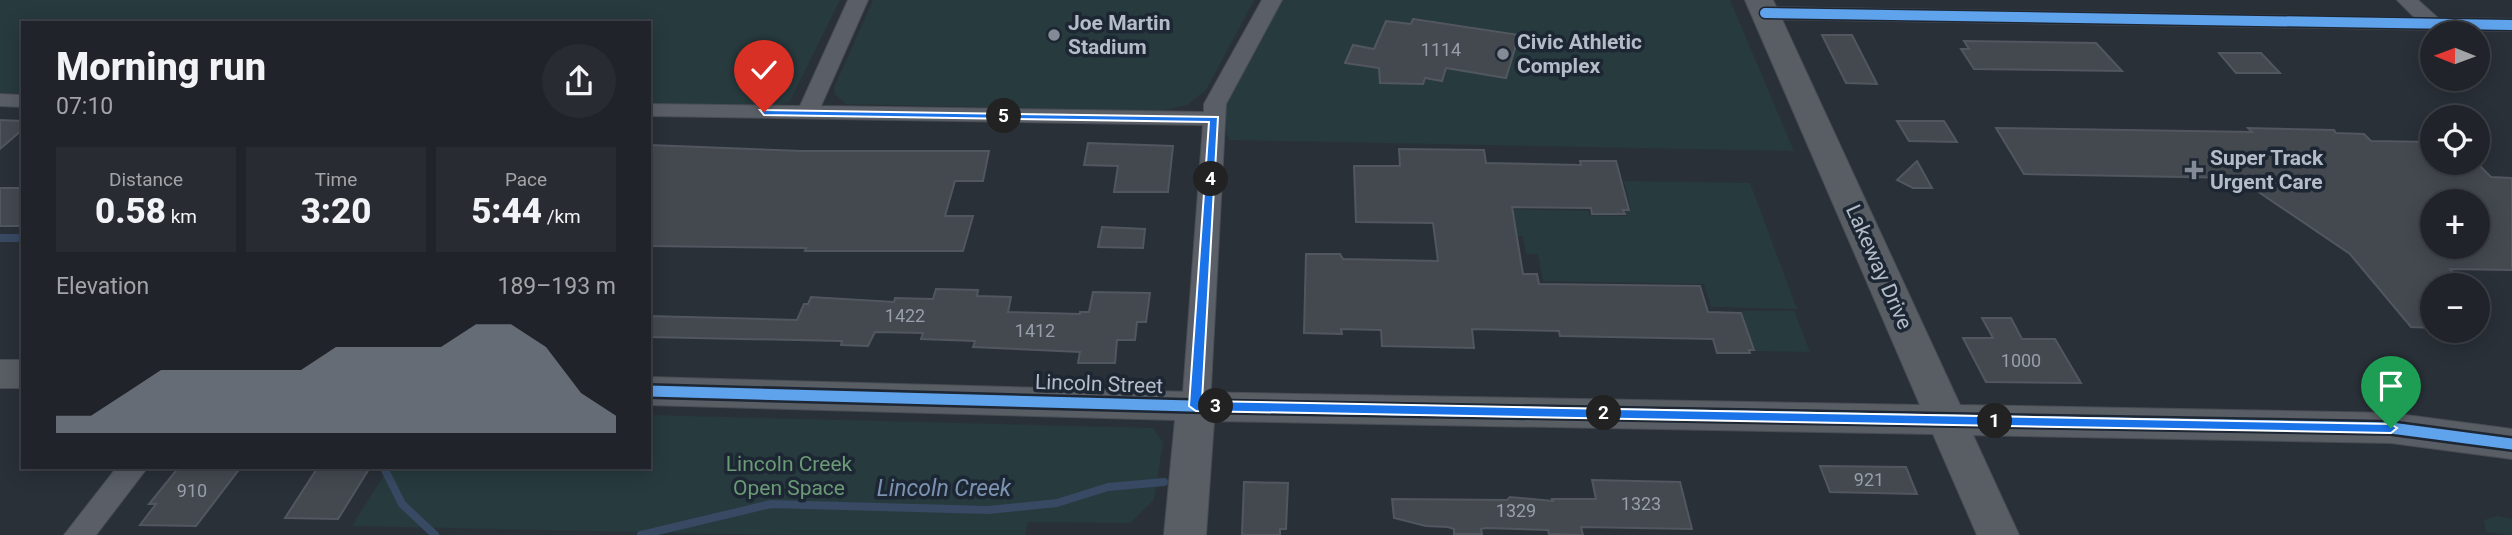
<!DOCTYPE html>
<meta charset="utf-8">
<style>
body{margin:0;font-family:Roboto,sans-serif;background:#282c32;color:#f1f3f6;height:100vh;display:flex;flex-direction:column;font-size:26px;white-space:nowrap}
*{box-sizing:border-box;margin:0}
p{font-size:23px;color:#a2a4a8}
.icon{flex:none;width:38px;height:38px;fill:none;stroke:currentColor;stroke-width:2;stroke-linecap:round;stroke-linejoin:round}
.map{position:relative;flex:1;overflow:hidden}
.side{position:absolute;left:21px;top:21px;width:630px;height:448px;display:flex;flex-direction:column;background:#20242a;border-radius:0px;box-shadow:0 4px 18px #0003,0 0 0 2px #3d4147}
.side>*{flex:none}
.needle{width:46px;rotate:271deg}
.controls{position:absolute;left:2420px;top:21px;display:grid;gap:14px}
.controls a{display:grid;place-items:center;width:70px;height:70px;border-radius:50%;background:#20242a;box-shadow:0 4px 18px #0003,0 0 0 2px #3d4147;font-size:35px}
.pin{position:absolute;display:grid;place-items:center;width:60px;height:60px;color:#fff;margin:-72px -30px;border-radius:50% 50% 50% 0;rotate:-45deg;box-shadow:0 0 7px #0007}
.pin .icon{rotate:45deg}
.km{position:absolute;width:35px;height:35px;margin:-18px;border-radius:50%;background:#222;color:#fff;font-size:19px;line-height:35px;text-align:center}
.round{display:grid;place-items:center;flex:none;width:74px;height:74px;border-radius:37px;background:#282c32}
.headline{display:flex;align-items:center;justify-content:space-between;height:119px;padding:0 35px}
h1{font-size:38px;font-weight:800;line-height:52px}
.stats{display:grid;grid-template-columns:repeat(3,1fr);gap:10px;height:119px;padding:7px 35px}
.stats div{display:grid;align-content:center;border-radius:0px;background:#282c32;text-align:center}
.stats b{font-size:35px;font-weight:800}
.stats small{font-size:19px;font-weight:400}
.stats p{font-size:19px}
.chart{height:196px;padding:14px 35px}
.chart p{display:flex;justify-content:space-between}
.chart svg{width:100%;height:126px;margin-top:7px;fill:#848b96;opacity:.7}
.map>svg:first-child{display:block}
.green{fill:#273a3e}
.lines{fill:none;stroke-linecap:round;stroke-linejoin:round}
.stream-far1{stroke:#384963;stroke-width:6}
.stream{stroke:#384963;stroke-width:8}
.building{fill:#444950;stroke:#52575f;stroke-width:2;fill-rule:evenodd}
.street-casing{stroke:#484c53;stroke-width:2}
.secondary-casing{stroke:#484c53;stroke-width:2}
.street{fill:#5a5e66;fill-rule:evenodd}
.secondary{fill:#595d64;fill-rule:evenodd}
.cycleway-far1-casing{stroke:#1d2633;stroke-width:13}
.cycleway-casing{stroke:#1d2633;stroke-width:16}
.cycleway-far1{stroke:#60a3ed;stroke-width:10}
.cycleway{stroke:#60a3ed;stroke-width:11}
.route{fill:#1a73e8;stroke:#fff;stroke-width:2}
.poi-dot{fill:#848b96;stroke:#1d2633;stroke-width:2.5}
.labels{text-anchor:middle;stroke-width:7;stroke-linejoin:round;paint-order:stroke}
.number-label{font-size:18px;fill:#989fab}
.poi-label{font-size:21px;font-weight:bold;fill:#b4bcc9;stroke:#1d2633;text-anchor:start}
.street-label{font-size:21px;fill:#b4bcc9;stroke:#1d2633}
.park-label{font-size:21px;fill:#6b9a76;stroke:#1d2633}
.water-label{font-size:23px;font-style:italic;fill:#7c92b1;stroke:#1d2633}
</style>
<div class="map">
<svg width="2512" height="535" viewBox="0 0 2512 535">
<rect width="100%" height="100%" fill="#2a3038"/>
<g class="green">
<polygon points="0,0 840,0 790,101 774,107 649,104 649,23 23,23 23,93 0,93"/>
<polygon points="873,0 1254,0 1206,90 1187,105 1160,111 846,104 835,94 834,88"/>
<polygon points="1281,0 1730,0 1794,151 1230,140 1227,134 1223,108"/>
<polygon points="1624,181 1750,183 1797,309 1711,307 1704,284 1543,281 1538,254 1526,254 1523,236 1507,236 1502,209 1588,211 1589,215 1627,216 1626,211 1631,210"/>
<polygon points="1741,311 1794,311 1810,352 1755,351"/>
<polygon points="649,415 1153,428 1163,442 1154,500 1130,523 1028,522 1025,535 792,535 352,526 389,467 649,467"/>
<polygon points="2497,516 2512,519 2512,535 2486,532 2484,520"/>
</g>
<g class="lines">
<polyline class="stream-far1" points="0,238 17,238"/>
<g class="stream">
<polyline points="0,238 17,238"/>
<polyline points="385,470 402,504 435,535"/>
<polyline points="641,535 771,504 988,510 1057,503 1108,487 1164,482"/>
</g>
</g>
<g class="building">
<polygon points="1413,19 1519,35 1506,78 1446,68 1442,81 1425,78 1423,84 1380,83 1379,68 1345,63 1353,45 1374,49 1386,21 1411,24"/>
<polygon points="1822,35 1852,35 1877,84 1846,83"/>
<polygon points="1964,41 2096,43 2122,71 1974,69 1961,49 1969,49"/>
<polygon points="2219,53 2261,53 2280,73 2236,73"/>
<polygon points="0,120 23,121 23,129 0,149"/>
<polygon points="1897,121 1944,121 1957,142 1909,141"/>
<path d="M 1996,128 L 2252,132 L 2248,128 L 2334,130 L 2336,133 L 2364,134 L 2371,141 L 2432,142 L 2432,163 L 2477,163 L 2491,177 L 2512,178 L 2512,270 L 2450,269 L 2464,285 L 2432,285 L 2432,328 L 2411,327 L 2350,254 L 2238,178 L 2024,174 ZM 2432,201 L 2478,201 L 2478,247 L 2432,247 Z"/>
<polygon points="1088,143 1173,146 1168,192 1114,192 1118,166 1084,165"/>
<polygon points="649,145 802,151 989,151 983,181 955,181 945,216 973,216 963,251 805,251 806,248 649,246"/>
<polygon points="1399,149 1484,150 1486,163 1581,165 1580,161 1616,161 1629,210 1623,210 1625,214 1592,214 1591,208 1512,207 1523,274 1537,274 1539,284 1700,286 1708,312 1741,313 1754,350 1749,350 1750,353 1717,353 1713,339 1560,336 1559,331 1472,329 1474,348 1382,346 1381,330 1341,329 1342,334 1304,333 1306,254 1340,254 1343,259 1438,261 1433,223 1356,222 1354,166 1400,166"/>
<polygon points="1917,161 1932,188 1913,188 1897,180"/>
<rect x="0" y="188" width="23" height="38"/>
<polygon points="1102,227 1145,229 1143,248 1098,247"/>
<polygon points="936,289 978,290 977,296 1011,297 1008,312 1080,314 1080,312 1089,312 1093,292 1150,293 1146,322 1137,322 1135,340 1117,340 1115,363 1078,363 1080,352 973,347 975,341 921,339 923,333 875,332 868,346 841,345 842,341 649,337 649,316 797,320 804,304 808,304 811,297 894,302 895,298 933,299"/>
<polygon points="1982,318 2011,318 2022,339 2055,339 2081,383 1986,382 1963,338 1993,338"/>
<polygon points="1820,466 1906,467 1917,494 1830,492"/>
<polygon points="179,467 241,467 196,526 140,525 156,504 149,504"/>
<polygon points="318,467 369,469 338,519 285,518"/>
<polygon points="1592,480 1680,482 1692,529 1581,527 1583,535 1549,534 1548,530 1486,528 1481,529 1482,534 1454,534 1454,529 1448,527 1426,526 1394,518 1392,499 1507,500 1510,497 1553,501 1552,499 1596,499"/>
<polygon points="1244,482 1288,483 1286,529 1280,529 1280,535 1242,535"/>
</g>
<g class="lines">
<defs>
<g id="street">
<polygon points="848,0 868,0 821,106 1204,112 1204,104 1262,0 1282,0 1226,104 1210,406 1206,413 1196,416 1186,413 1182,406 1203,125 649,116 649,104 800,106"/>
<polygon points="2397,0 2418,0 2438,18 2512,19 2512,31 1765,19 1755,13 1765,7 2415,18"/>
<polygon points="0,94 23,95 23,107 0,106"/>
<polygon points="117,467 148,467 96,535 64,535"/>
</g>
<g id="secondary">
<polygon points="1745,0 1773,0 1960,405 2391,413 2512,429 2512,459 2391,443 1973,435 2019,535 1977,535 1933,434 1214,421 1206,535 1164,535 1175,420 649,405 649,377 1191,392 1920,405"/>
<rect x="0" y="360" width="23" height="28"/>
</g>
</defs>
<use href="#street" class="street-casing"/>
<use href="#secondary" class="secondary-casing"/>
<use href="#street" class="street"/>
<use href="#secondary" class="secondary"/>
<defs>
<polyline id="cycleway-far1" points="1765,13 2512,25"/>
<polyline id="cycleway" points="649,391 1191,406 2391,428 2512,444"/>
</defs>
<use href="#cycleway-far1" class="cycleway-far1-casing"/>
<use href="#cycleway" class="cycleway-casing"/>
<use href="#cycleway-far1" class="cycleway-far1"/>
<use href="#cycleway" class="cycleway"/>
</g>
<polygon class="route" points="760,110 1218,117 1202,401 2391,424 2397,428 2391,433 1196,411 1189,406 1209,122 764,115"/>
<g class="poi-dot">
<circle cx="1054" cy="35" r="7"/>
<circle cx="1503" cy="54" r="7"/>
<path d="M2190.5 159.5h7v7h7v7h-7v7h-7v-7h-7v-7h7z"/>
</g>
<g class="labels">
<g class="number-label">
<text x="1441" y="56">1114</text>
<text x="905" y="322">1422</text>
<text x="1035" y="337">1412</text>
<text x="2021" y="367">1000</text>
<text x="1869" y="486">921</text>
<text x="192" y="497">910</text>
<text x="1641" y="510">1323</text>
<text x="1516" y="517">1329</text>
</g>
<g class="poi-label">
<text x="1068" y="30">Joe Martin<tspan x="1068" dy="24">Stadium</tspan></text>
<text x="1517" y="49">Civic Athletic<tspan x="1517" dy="24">Complex</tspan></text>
<text x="2210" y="165">Super Track<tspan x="2210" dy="24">Urgent Care</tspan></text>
</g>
<g class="street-label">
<text transform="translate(1879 267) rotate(66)" y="7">Lakeway Drive</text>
<text transform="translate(1099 384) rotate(2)" y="7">Lincoln Street</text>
</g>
<g class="park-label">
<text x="789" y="471">Lincoln Creek<tspan x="789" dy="24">Open Space</tspan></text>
</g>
<g class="water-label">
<text x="944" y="496">Lincoln Creek</text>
</g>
</g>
</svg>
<div class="controls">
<a><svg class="needle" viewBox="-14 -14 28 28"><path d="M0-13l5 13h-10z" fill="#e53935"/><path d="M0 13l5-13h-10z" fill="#a2a4a8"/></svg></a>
<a><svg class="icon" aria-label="locate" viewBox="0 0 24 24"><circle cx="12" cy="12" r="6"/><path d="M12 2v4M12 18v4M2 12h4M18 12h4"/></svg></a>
<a>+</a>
<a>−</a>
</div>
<div class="pin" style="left:2391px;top:428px;background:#1e9e55"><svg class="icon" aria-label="arrive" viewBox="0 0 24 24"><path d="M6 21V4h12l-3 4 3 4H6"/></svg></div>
<div class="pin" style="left:764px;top:112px;background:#d93025"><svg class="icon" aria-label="check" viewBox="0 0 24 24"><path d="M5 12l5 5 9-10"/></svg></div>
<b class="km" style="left:1995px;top:421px">1</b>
<b class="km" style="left:1604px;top:413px">2</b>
<b class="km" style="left:1216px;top:406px">3</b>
<b class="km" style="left:1211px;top:179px">4</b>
<b class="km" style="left:1004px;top:116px">5</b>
<section class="side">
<div class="headline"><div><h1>Morning run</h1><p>07:10</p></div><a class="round"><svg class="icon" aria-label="share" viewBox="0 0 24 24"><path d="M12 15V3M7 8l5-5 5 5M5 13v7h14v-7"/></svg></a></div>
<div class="stats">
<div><p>Distance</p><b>0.58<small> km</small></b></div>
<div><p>Time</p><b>3:20</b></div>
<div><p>Pace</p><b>5:44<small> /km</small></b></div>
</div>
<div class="chart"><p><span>Elevation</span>189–193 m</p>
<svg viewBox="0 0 160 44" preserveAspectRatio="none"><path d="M0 44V38L10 38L20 30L30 22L40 22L50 22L60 22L70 22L80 14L90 14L100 14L110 14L120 6L130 6L140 14L150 30L160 38V44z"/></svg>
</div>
</section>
</div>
